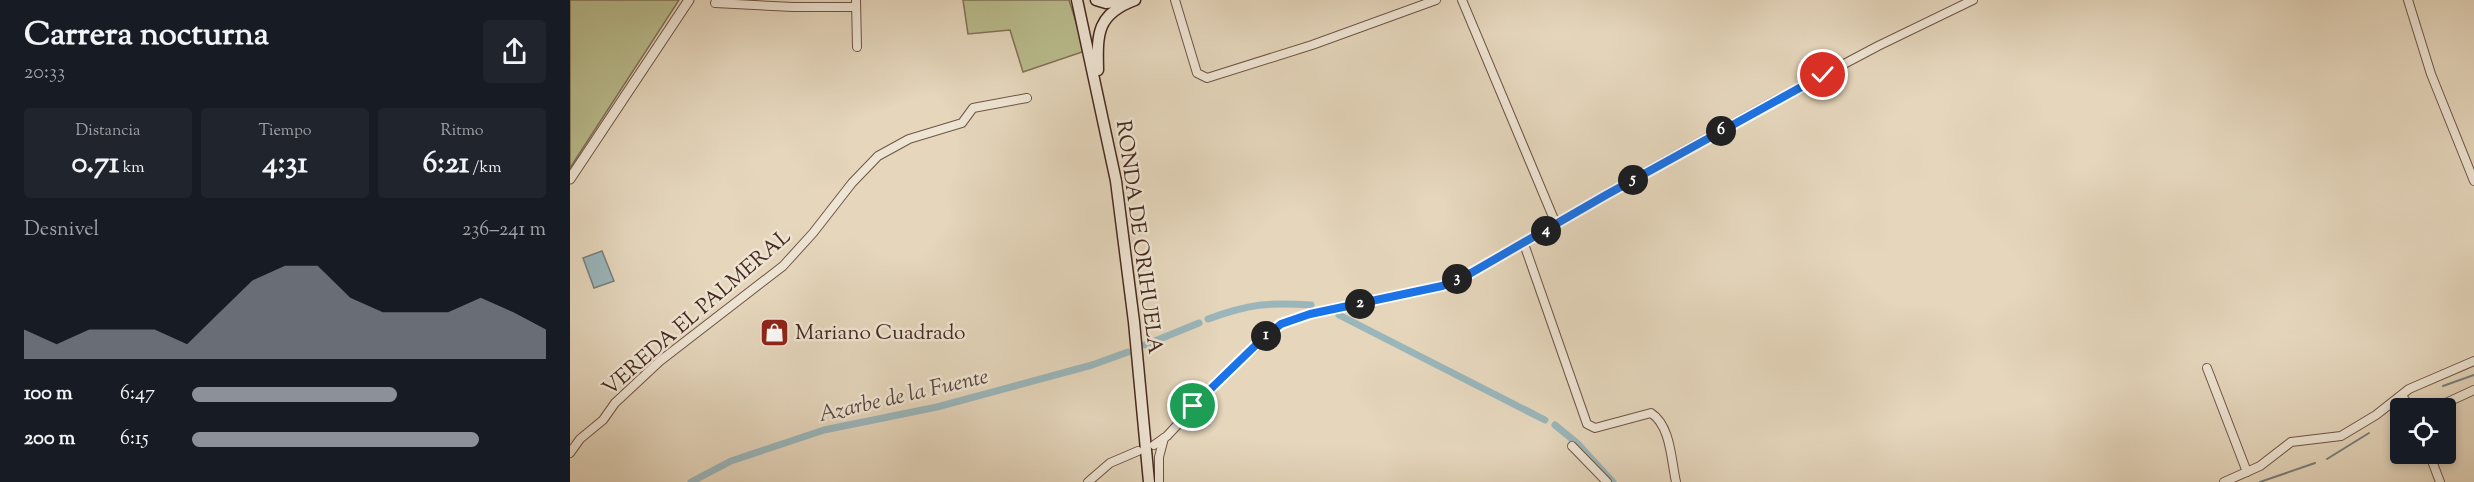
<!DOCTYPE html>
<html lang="es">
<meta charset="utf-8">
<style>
body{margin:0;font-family:"Sorts Mill Goudy",serif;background:#20242c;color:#f1f3f6;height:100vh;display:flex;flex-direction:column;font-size:22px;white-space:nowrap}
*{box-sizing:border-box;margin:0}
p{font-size:20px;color:#9ea1a6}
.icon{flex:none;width:33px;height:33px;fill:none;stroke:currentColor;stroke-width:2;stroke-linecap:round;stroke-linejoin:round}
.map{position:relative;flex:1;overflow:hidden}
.drawer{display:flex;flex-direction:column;background:#171b24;width:570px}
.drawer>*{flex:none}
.fabs{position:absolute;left:1820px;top:398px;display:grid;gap:12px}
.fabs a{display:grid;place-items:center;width:66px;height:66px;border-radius:6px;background:#171b24;box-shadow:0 3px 9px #0003;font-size:30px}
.pin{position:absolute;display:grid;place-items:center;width:51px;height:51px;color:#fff;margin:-26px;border:3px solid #fff;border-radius:50%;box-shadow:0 2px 6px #0007}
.km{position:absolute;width:30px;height:30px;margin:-15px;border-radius:50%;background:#222;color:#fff;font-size:16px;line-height:30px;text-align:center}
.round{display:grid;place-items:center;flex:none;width:63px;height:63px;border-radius:6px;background:#20242c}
.head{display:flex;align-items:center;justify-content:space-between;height:102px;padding:0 24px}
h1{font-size:33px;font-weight:700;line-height:45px}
.stats{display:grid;grid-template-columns:repeat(3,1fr);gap:9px;height:102px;padding:6px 24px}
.stats div{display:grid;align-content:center;border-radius:6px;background:#20242c;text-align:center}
.stats b{font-size:30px;font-weight:700}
.stats small{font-size:16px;font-weight:400}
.stats p{font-size:16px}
.chart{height:168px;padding:12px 24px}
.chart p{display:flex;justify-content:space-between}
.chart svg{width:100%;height:108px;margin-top:6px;fill:#8c9099;opacity:.7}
ul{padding:0 24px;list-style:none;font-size:20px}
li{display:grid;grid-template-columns:96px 72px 1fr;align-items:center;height:45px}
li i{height:15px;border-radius:8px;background:#8c9099}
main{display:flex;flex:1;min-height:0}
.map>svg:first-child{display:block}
.green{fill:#b9bc8d;stroke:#807256;stroke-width:1.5}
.water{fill:#9ab6bb;stroke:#787e7d;stroke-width:1.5}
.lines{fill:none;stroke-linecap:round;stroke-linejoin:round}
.stream{stroke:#787e7d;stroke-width:2}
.canal{stroke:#9ab6bb;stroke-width:7}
.minor-casing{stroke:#6e5446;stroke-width:10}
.tertiary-casing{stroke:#6e5446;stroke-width:11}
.secondary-casing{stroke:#46291f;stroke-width:13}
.minor{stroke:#eee4d3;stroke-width:8}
.tertiary{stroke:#eee4d3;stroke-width:9}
.secondary{stroke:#eee4d3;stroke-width:10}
.route-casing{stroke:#fff;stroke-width:12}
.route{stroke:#1a73e8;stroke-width:8}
.labels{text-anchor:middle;stroke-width:5;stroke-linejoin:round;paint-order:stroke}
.street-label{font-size:21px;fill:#46291f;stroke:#eee4d3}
.poi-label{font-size:21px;fill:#46291f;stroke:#eee4d3;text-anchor:start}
.water-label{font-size:22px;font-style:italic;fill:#57453e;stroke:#eee4d3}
</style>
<main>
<section class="drawer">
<div class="head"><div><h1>Carrera nocturna</h1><p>20:33</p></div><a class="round"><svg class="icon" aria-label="share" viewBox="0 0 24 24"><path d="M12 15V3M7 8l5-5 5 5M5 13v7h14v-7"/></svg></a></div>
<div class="stats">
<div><p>Distancia</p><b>0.71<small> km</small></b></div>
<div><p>Tiempo</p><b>4:31</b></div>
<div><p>Ritmo</p><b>6:21<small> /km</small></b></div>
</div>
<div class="chart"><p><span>Desnivel</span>236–241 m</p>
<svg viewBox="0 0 160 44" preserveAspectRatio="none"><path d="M0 44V32L10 38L20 32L30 32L40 32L50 38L60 25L70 12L80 6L90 6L100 19L110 25L120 25L130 25L140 19L150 25L160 32V44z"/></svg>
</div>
<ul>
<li><b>100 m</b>6:47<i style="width:58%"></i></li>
<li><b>200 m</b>6:15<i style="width:81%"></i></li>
</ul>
</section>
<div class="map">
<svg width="1904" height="482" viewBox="0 0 1904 482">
<rect width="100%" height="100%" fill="#e5d6bc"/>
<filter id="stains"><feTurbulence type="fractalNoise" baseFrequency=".00333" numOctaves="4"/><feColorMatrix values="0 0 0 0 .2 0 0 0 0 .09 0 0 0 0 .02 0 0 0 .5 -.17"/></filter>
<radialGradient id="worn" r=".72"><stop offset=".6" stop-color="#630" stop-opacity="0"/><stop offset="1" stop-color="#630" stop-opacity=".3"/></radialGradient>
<g class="green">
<polygon points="0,0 109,0 0,168"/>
<polygon points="393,0 499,0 515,51 453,72 440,30 398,34"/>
</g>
<polygon class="water" points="32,251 44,281 24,288 13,258"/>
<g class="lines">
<g class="stream">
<polyline points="1873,386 1904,375"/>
<polyline points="1757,459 1799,433"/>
<polyline points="1690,482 1745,463"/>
</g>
<g class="canal">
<polyline points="769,315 975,420"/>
<path d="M 638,319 C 679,304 699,302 741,305"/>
<polyline points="575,345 629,323"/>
<polyline points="985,425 1008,444 1043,482"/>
<polyline points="121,482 161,461 254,430 367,407 522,365 558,352"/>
</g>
<defs>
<g id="minor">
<polyline points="286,0 287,47"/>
<polyline points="605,0 627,73 637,78 742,45 866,0"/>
<polyline points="892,0 986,224"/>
<polyline points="1838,0 1861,74 1904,181"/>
<polyline points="145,3 223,7 286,7"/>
<path d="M 954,244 L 1017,424 L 1025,428 L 1081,413 C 1101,426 1101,460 1106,482"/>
<polyline points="1637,368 1677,472"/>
<polyline points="1832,396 1841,408"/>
<polyline points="1865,408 1904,390"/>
<polyline points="584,445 597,436 649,380 711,324 740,314 872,286 901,273 1036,194 1206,100 1308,46 1403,0"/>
<polyline points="1002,446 1037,482"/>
<polyline points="0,453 10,439 33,420 45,403 90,361 213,266 243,233 282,183 308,156 339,139 392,123 403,108 457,98"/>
<polyline points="1859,453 1870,482"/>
<polyline points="518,482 540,463 568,451"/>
<polyline points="589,482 589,457 594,438"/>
<polyline points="1654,482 1690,466 1721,442 1771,436 1806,415 1839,389 1904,361"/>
</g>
<polyline id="tertiary" points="0,179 119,0"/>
<g id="secondary">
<polyline points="507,0 546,181 564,322 579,482"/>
<polyline points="526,0 536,3 556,1"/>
<path d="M 528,70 C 527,33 527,14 565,0"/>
</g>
</defs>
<use href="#minor" class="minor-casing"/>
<use href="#tertiary" class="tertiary-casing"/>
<use href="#secondary" class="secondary-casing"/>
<use href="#minor" class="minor"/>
<use href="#tertiary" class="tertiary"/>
<use href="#secondary" class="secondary"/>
</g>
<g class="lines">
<defs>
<polyline id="route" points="623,406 688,343 711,324 740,314 872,286 901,273 1036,195 1253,75"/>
</defs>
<use href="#route" class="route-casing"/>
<use href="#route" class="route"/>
</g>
<defs>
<symbol id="shop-square" viewBox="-11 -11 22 22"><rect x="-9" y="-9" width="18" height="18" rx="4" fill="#8f2418" stroke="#eee4d3"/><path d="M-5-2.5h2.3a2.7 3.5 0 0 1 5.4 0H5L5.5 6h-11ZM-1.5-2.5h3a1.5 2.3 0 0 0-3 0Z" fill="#fff"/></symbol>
</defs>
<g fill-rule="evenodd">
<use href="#shop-square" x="188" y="316" width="33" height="33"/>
</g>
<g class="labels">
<g class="street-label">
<text transform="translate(570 237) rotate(82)" y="7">RONDA DE ORIHUELA</text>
<text transform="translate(126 312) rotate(-41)" y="7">VEREDA EL PALMERAL</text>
</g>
<g class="poi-label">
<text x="225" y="339">Mariano Cuadrado</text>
</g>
<g class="water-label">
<text transform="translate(333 394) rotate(-13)" y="8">Azarbe de la Fuente</text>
</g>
</g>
<rect width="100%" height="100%" filter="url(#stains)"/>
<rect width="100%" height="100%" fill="url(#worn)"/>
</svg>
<div class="fabs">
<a><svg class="icon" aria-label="locate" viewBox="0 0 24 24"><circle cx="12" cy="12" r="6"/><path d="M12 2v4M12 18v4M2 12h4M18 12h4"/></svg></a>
</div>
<div class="pin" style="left:623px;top:406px;background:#1e9e55"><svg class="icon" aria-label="arrive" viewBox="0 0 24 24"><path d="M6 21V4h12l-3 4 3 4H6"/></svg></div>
<div class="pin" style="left:1253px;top:75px;background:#d93025"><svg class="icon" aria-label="check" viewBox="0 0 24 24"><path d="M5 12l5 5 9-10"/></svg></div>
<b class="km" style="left:696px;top:336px">1</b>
<b class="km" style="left:790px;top:304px">2</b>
<b class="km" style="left:887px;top:279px">3</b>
<b class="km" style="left:976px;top:231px">4</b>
<b class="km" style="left:1063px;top:180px">5</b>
<b class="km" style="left:1151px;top:131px">6</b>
</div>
</main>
